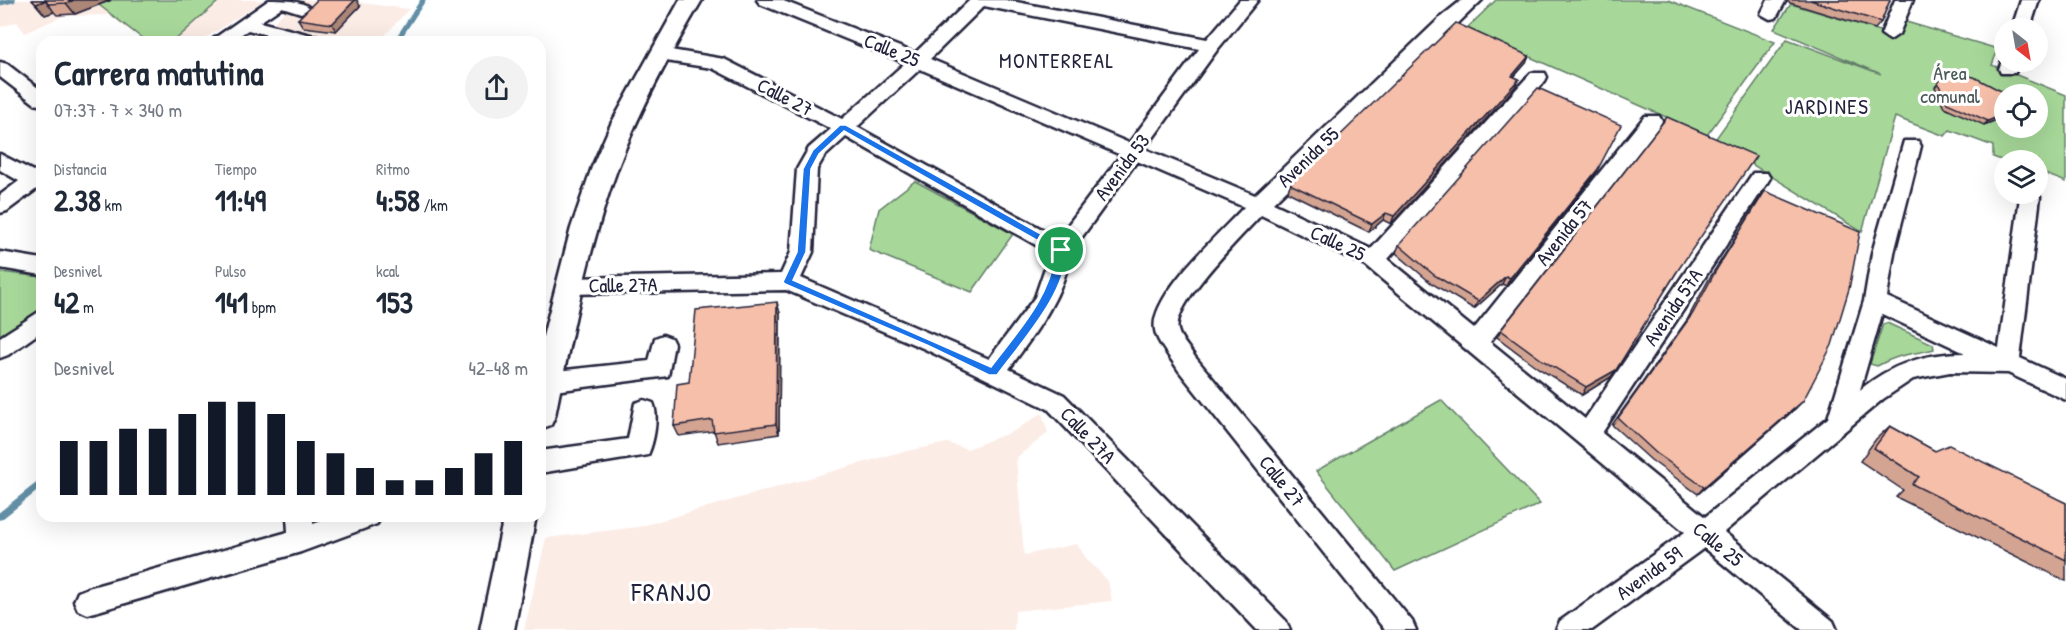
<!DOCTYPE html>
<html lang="es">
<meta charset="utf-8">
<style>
body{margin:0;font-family:"Patrick Hand",sans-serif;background:#f2f2f3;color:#1f2937;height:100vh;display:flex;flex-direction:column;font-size:22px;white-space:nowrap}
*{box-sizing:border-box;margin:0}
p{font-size:20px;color:#747a83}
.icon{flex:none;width:33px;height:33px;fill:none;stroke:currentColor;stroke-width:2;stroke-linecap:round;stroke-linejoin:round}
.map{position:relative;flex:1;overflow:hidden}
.side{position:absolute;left:36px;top:36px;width:510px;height:486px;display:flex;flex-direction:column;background:#fff;border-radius:18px;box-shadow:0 6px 24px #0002}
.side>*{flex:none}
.needle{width:39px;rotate:149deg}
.buttons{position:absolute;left:1994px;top:18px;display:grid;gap:12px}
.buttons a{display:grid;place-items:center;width:54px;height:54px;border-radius:50%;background:#fff;box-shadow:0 6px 24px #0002;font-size:30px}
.pin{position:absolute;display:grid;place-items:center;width:51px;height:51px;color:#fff;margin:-26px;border:3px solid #fff;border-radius:50%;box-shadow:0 2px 6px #0007}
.round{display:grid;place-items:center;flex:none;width:63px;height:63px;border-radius:32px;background:#f2f2f3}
.head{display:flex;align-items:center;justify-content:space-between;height:102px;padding:0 18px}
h1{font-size:33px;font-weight:800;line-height:45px}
.figures{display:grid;grid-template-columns:repeat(3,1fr);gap:9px;height:102px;padding:6px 18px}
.figures div{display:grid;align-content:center}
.figures b{font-size:30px;font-weight:800}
.figures small{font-size:16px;font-weight:400}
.figures p{font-size:16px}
.chart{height:168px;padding:12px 18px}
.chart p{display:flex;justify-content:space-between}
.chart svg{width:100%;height:108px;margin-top:6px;stroke:#111827;stroke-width:6}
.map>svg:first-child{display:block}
.built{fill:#fcece6}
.green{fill:#a7d899;stroke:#647d6a;stroke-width:1.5;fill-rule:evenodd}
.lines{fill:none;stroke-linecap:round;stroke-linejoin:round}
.stream-far1{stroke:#628fa6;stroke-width:5}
.stream{stroke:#628fa6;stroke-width:7}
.minor-casing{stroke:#22223b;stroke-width:5}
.major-casing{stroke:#22223b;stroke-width:5}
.minor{fill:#fff;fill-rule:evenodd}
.major{fill:#fff;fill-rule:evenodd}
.wall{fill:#d4a492;stroke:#22223b;stroke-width:1.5}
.shaded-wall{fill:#ac8677;stroke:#22223b;stroke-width:1.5}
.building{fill:#f6bfaa;stroke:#22223b;stroke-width:1.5}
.route{fill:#1a73e8;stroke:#fff;stroke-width:1.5;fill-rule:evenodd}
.labels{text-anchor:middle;stroke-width:6;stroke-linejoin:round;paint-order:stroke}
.street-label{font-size:20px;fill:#22223b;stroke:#fff}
.park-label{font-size:20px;fill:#4a5957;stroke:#fff}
.neighbourhood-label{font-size:21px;letter-spacing:1.5px;fill:#22223b;stroke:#fff}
.near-neighbourhood-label{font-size:26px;letter-spacing:1.5px;fill:#22223b;stroke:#fff}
</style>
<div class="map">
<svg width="2066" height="630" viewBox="0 0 2066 630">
<rect width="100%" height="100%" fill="#fff"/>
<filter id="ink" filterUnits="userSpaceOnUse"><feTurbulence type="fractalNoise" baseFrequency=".0167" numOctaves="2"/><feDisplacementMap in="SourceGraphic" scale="12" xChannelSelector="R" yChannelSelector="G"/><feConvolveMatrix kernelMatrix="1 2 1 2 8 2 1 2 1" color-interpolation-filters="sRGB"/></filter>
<g filter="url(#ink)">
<g class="built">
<polygon points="0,0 264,0 199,42 147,42 109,15 63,16 25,33 17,22 0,27"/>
<polygon points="296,0 339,0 409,9 379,42 267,29"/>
<polygon points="1042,413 1048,433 1016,458 1024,555 1077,544 1086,558 1108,581 1112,601 1015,611 1014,630 524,630 546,538 638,527 893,454 947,443 967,449 1014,431"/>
</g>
<g class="green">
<polygon points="112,0 220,0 173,42 147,42 99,5"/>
<polygon points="1496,0 1668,0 1775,42 1707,135 1466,29"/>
<path d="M 1791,4 L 1890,34 L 1896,19 L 1998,49 L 1992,65 L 2066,95 L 2066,182 L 2037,171 L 2037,160 L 2004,161 L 1993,157 L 1993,146 L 1950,130 L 1945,136 L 1895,117 L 1862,232 L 1714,141 L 1787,39 L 1881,74 L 1774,29 ZM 2004,94 L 2037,94 L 2037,128 L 2004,128 Z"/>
<polygon points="915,181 1013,234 972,292 869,250 879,209"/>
<polygon points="0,272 42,277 42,308 0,336"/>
<path d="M 1887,323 L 1933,344 L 1934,349 C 1911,355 1900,353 1877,366 L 1870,364 L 1883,324 Z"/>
<polygon points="1441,400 1540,504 1395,571 1316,471"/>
</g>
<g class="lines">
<g class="stream-far1">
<polyline points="0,3 13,0"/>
<polyline points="396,42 423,0"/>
</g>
<polyline class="stream" points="0,516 42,483"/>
<defs>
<g id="minor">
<path d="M 269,0 C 282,0 301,0 310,8 L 301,13 L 282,7 L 260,22 L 322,38 L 325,42 L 294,42 L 248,30 L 230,42 L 209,42 Z"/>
<path d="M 757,0 L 781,0 L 915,53 L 970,0 L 1006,0 L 1207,39 L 1240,0 L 1258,0 L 1217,50 L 1145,149 L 1255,195 L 1442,16 L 1462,0 L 1482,0 L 1273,203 L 1371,249 L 1531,73 L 1545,73 L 1547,77 L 1545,81 L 1388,259 L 1474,329 L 1645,116 L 1659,116 L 1662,121 L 1659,126 L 1490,342 L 1585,419 L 1753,173 L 1767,173 L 1770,178 L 1767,183 L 1602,433 L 1705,517 L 1828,418 L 1864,301 L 1872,253 L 1904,141 L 1918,141 L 1921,146 L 1894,253 L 1887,297 L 1999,348 L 2020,197 L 2022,194 L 2037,192 L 2040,197 L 2020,358 L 2066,379 L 2066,400 L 2008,373 L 1950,372 L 1913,379 L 1883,399 L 1724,532 L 1833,621 L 1837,630 L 1802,630 L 1704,548 L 1592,630 L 1556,630 L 1560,621 L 1685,532 L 1366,266 L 1261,215 C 1243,235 1171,305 1178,330 C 1180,339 1190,349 1195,357 L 1412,621 L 1416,630 L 1385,630 L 1179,371 C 1172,359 1157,343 1155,330 C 1148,297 1222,231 1244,207 L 1137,161 L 1071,252 C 1063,297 1036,332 1009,369 L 1064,395 L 1286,621 L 1290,630 L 1257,630 L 1048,409 L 925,349 L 786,290 L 568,294 L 560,292 L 557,286 L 560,280 L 568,278 L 781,274 L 791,252 L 797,169 L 809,148 L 831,129 L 712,68 L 659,60 L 650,54 L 659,48 L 724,59 L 842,119 L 905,63 L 760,4 ZM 984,6 L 1199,49 L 1129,143 L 930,59 ZM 920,69 L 1121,155 L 1058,238 L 857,127 ZM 846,137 L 1050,253 L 1035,297 L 989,359 L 801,278 L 813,252 L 817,169 L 824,157 ZM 1882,314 L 1965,353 C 1925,353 1891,364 1860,390 Z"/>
<polygon points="1768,0 1786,0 1776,18 1770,19 1761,14"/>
<polygon points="1895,0 1913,0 1899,34 1890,40 1881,34"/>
<polygon points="2021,0 2039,0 2030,28 2012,28"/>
<polygon points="2003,58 2004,62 2019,62 2015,73 2001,73 1999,69"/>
<polygon points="0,62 7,64 42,91 42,106 35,104 0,77"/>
<polygon points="0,154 33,171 42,168 42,185 7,211 0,213 0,195 19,181 0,170"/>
<polygon points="0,252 42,259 42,275 0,268"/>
<polygon points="42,310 42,331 8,355 0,358 0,337"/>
<polygon points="663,335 671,338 674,344 668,376 547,392 540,389 540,375 547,372 649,361 655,338"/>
<path d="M 644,400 L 653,403 C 659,416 654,442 648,455 L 540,473 L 540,451 L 628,439 L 635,403 Z"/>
<polygon points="287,516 313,516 313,524 336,516 381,516 377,524 301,552 88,614 78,610 74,601 78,592 88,588 288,532"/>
</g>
<g id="major">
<path d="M 680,0 L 702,0 C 670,54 640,109 618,167 C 588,248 572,332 555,416 L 551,425 L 540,429 L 540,348 L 571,228 L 592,167 L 611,124 Z"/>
<polygon points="504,516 536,516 514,630 480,630"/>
</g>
</defs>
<use href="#minor" class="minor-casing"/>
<use href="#major" class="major-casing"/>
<use href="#minor" class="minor"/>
<use href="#major" class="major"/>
</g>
<g class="wall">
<polygon points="32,0 111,0 75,14 57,15 54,12 45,15"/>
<polygon points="1787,0 1890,0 1881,22 1875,29 1787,2"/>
<polygon points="360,6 336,31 303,27 298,19"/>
<polygon points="1529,56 1526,63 1514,77 1519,79 1515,87 1391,224 1383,220 1369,232 1288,192 1290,184"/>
<polygon points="1947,72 2004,94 2004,117 1984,125 1944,107 1935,87"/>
<polygon points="1593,177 1506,286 1502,284 1474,309 1431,283 1396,253 1399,245"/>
<polygon points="1765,191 1796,408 1698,494 1651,460 1612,425 1687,320 1709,279"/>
<polygon points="1676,273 1611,377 1582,395 1538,368 1497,337 1501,330"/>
<polygon points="780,313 779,434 718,443 714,431 679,436 674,426 689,382"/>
<polygon points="1890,426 1935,451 2066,503 2066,581 1896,497 1903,490 1860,461 1876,439"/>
</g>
<g class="shaded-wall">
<polygon points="46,0 54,12 45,15 36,4"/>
<polygon points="74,0 111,0 75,14 66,3"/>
<polygon points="355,0 357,0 360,6 336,31 332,24"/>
<polygon points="1529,56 1526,63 1508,83 1512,76"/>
<polygon points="1519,79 1515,87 1391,224 1394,216"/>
<polygon points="2004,114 2004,117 1984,125 1988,121"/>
<polygon points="1598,169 1593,177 1506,286 1510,278"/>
<polygon points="1386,213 1383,220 1369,232 1372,224"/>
<polygon points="1506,276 1502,284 1474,309 1478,301"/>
<polygon points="777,302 780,313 779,434 776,424"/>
<polygon points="1616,370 1611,377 1582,395 1586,387"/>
<polygon points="1803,401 1796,408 1698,494 1704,487"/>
</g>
<g class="building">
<polygon points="32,0 74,0 66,3 48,4 46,0 36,4"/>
<polygon points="317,0 355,0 332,24 298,19"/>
<polygon points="1810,0 1890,0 1881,22"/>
<polygon points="1456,23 1529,56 1512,76 1519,79 1394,216 1386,213 1372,224 1290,184"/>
<polygon points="1947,72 1974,77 1999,90 2013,94 2004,94 2004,114 1988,121 1947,103 1938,83"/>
<polygon points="1538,88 1621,125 1598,169 1510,278 1506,276 1478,301 1434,275 1399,245"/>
<polygon points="1667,117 1756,156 1676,273 1616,370 1586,387 1542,360 1501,330"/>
<polygon points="1765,191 1860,232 1849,289 1832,345 1803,401 1704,487 1656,453 1618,418 1693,313 1715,272"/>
<polygon points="777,302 776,424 714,432 712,420 674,426 677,384 689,382 696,310"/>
<polygon points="1890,426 1935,451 1949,445 2066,503 2066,560 1912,484 1919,477 1874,448"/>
</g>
</g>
<path class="route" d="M 840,125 L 846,125 L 1064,247 C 1074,285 1018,346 997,375 L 989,375 L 929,346 L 785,284 L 783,282 L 797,252 L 803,169 L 813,150 ZM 844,131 L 1056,251 C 1050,298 1019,330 991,367 L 793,280 L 806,252 L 811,169 L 819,154 Z"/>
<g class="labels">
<g class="street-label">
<text transform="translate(892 50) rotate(22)" y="7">Calle 25</text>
<text transform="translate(785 97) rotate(27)" y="7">Calle 27</text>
<text transform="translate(1308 157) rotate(-44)" y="7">Avenida 55</text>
<text transform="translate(1122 167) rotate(-53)" y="7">Avenida 53</text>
<text transform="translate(1564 232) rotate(-52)" y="7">Avenida 57</text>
<text transform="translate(1338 243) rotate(25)" y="7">Calle 25</text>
<text transform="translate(623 285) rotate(-1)" y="7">Calle 27A</text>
<text transform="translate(1673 307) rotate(-56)" y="7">Avenida 57A</text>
<text transform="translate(1088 435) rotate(46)" y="7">Calle 27A</text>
<text transform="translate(1282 481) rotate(51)" y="7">Calle 27</text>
<text transform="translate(1718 544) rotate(39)" y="7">Calle 25</text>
<text transform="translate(1649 573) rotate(-36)" y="7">Avenida 59</text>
</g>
<g class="park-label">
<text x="1950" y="80">Área<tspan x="1950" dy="23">comunal</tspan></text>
</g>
<g class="neighbourhood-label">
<text x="1057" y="68">MONTERREAL</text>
<text x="1827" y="114">JARDINES</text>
</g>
<g class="near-neighbourhood-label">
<text x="672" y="601">FRANJO</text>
</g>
</g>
</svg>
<div class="buttons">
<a><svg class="needle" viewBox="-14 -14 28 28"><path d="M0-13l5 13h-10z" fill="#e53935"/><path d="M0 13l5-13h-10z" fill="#747a83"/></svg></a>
<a><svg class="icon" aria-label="locate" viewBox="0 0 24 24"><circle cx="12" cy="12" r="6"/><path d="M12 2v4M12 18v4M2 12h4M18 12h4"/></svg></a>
<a><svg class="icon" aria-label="layers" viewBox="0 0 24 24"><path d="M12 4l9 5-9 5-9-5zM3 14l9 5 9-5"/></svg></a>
</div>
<div class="pin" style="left:1061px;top:250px;background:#1e9e55"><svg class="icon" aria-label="arrive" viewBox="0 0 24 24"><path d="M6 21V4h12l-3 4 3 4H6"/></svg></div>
<section class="side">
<div class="head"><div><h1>Carrera matutina</h1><p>07:37 · 7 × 340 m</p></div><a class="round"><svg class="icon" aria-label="share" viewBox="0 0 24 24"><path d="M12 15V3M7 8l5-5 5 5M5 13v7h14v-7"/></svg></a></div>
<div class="figures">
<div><p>Distancia</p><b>2.38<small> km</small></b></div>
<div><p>Tiempo</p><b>11:49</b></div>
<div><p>Ritmo</p><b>4:58<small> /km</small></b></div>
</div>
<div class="figures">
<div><p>Desnivel</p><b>42<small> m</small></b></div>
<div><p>Pulso</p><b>141<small> bpm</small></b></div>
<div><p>kcal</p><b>153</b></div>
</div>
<div class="chart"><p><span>Desnivel</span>42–48 m</p>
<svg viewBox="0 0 160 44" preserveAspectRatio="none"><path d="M5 44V22M15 44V22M25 44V17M35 44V17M45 44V11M55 44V6M65 44V6M75 44V11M85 44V22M95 44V27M105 44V33M115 44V38M125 44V38M135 44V33M145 44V27M155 44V22"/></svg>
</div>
</section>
</div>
